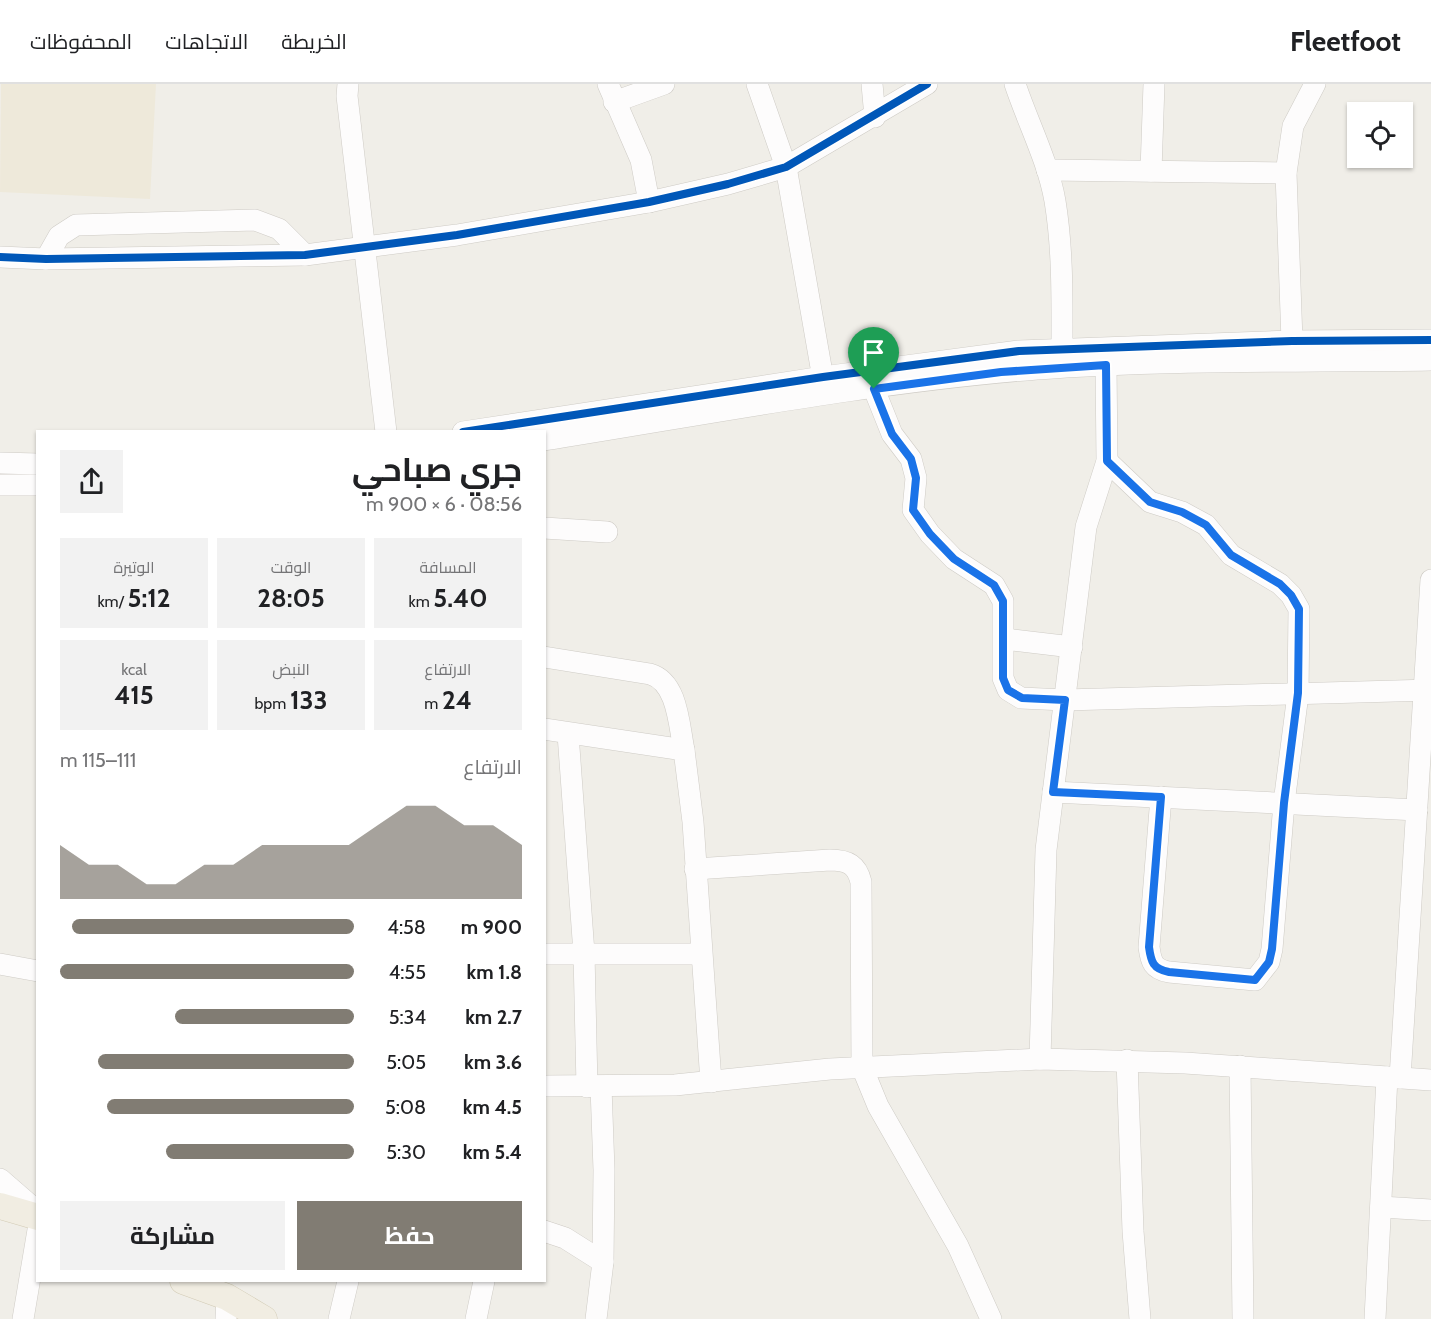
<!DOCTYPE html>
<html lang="ar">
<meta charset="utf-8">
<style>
body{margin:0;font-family:Cabin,Cairo,sans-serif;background:#f2f2f2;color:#202124;direction:rtl;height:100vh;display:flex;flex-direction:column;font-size:22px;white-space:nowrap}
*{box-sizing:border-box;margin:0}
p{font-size:20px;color:#757577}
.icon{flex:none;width:33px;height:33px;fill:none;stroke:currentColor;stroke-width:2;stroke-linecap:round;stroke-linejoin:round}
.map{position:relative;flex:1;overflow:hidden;direction:ltr}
.sheet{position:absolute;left:36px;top:346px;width:510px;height:852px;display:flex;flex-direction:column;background:#fff;border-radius:0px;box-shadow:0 2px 4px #0004;direction:rtl}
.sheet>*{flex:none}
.controls{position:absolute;left:1347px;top:18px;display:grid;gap:12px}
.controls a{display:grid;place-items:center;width:66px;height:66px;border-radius:0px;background:#fff;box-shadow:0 2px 4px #0004;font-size:30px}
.pin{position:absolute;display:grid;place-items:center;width:51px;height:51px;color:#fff;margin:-62px -26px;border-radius:50% 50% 50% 0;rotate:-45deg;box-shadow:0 0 6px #0007}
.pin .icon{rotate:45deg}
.round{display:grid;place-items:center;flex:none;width:63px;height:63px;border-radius:0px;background:#f2f2f2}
.summary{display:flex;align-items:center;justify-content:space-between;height:102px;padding:0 24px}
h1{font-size:33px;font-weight:700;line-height:45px}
.metrics{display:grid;grid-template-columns:repeat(3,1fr);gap:9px;height:102px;padding:6px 24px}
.metrics div{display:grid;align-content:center;border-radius:0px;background:#f2f2f2;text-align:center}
.metrics b{font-size:26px;font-weight:700}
.metrics small{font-size:16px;font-weight:400}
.metrics p{font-size:16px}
.chart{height:168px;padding:12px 24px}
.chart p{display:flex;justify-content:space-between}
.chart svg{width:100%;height:108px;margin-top:6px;fill:#817c73;opacity:.7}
.cta{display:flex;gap:12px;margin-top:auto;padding:12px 24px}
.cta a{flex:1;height:69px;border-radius:0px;background:#817c73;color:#fff;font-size:24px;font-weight:700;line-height:69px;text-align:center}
.cta a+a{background:#f2f2f2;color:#202124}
ul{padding:0 24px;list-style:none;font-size:20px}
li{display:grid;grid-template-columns:96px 72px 1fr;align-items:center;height:45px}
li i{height:15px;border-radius:8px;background:#817c73}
header{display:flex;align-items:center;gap:36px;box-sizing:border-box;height:84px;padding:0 30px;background:#fff;border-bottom:2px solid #e0e0e0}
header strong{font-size:28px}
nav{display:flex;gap:33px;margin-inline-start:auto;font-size:21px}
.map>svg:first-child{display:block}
.education{fill:#eee9da}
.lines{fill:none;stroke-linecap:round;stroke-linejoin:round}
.minor-casing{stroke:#cecbc5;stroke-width:22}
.major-casing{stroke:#d2cbb5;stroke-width:27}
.minor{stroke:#fdfcfc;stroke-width:21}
.major{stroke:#f1ede2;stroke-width:26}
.cycleway-casing{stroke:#fff;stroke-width:11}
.cycleway{stroke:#0057b8;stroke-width:8}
.route-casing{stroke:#fff;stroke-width:12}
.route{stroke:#1a73e8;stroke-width:8}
</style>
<header>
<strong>Fleetfoot</strong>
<nav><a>الخريطة</a><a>الاتجاهات</a><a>المحفوظات</a></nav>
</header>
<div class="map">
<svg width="1431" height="1235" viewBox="0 0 1431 1235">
<rect width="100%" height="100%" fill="#f0eee8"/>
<polygon class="education" points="1,0 156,0 150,115 0,108"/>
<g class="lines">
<defs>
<g id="minor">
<polyline points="348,0 347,12 386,348"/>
<polyline points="608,0 641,76 649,118"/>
<polyline points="757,0 786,83 825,306"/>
<polyline points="872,0 875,33"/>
<path d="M 1015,0 C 1028,39 1048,77 1055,117 C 1063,166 1062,216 1062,264"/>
<polyline points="614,18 664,0"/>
<polyline points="1047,86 1286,89"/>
<polyline points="1151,87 1154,0"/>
<polyline points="0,173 46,175 305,171 457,151 649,118 728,100 786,83 927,0"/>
<polyline points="46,175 59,152 76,141 255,136 279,145 305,171"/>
<polyline points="1292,257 1286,89 1293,42 1315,0"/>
<polyline points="874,305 892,350 911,375 916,394 913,426 930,450 954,475 994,501 1003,517 1003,594 1008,606 1021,614 1065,616 1431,606"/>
<polyline points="463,348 823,293 1019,267 1292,257 1431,256"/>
<path d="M 544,356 C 708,330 872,298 1037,285 C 1168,275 1300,278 1431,276"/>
<path d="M 1107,377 L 1150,418 L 1182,428 L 1206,441 L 1231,471 L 1280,500 L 1291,511 L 1299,525 L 1298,610 L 1284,719 L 1272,865 L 1269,878 L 1255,896 L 1169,888 C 1153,885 1151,878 1149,863 L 1161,713"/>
<polyline points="0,379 38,380"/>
<polyline points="0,401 38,401"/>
<polyline points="544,444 607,448"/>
<polyline points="1004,555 1072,563"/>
<path d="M 544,573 L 650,590 C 678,598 679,642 684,666"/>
<polyline points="544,645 684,666 693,738 711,998"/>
<polyline points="568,650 584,869 587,1003"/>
<polyline points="1053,708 1417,726"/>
<path d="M 695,785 L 830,776 C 848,776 857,781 861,798 L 862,983 L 878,1022 L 958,1162 L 991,1235"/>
<polyline points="544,870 701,870"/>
<polyline points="0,880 38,887"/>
<polyline points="1040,975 1046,766 1086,443 1107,377 1106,281"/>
<polyline points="1127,976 1133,1147 1140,1235"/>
<polyline points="1240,982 1243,1235"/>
<polyline points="1400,994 1431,496"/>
<polyline points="544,1002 675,1001 830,985 1040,975 1185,979 1431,996"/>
<polyline points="0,1095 38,1128"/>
<polyline points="1381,1123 1431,1126"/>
<polyline points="544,1147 565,1154 603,1178"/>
<polyline points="23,1235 38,1146"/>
<polyline points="226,1235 227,1213"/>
<polyline points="339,1235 348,1197"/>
<polyline points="476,1235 484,1197"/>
<polyline points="596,1235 603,1178 604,1086 601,1003"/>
<polyline points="1375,1235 1387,993"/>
</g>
<g id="major">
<polyline points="0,1122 38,1133"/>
<polyline points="183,1197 227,1213 264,1235"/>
</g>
</defs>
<use href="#minor" class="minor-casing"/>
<use href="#major" class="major-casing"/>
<use href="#minor" class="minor"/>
<use href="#major" class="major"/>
<defs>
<g id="cycleway">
<polyline points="0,173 46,175 305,171 457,151 649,118 728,100 786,83 927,0"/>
<polyline points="463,348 823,293 1019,267 1292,257 1431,256"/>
</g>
</defs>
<use href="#cycleway" class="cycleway-casing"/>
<use href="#cycleway" class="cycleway"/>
</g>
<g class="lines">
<defs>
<path id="route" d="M 1106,281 L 1107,377 L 1150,418 L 1182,428 L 1206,441 L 1231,471 L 1280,500 L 1291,511 L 1299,525 L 1298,609 L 1284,719 L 1272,865 L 1269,878 L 1255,896 L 1169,888 C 1153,885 1151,878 1149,863 L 1161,713 L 1053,708 L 1065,616 L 1022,614 L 1008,606 L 1003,594 L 1003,517 L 994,501 L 954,475 L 930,450 L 913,426 L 916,394 L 911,375 L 892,350 L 874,305 L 1001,288 Z"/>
</defs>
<use href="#route" class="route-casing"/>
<use href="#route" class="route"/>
</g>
</svg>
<div class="controls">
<a><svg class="icon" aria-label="locate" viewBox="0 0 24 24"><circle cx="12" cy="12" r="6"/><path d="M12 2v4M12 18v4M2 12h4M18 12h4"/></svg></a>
</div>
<div class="pin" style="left:874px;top:305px;background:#1e9e55"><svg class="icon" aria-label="arrive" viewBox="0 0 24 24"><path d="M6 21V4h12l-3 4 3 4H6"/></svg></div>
<section class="sheet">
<div class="summary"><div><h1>جري صباحي</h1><p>08:56 · 6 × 900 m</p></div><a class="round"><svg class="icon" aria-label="share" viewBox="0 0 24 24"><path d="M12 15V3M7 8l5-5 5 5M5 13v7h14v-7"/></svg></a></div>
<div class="metrics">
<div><p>المسافة</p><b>5.40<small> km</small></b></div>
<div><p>الوقت</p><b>28:05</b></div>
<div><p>الوتيرة</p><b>5:12<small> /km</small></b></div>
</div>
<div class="metrics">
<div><p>الارتفاع</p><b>24<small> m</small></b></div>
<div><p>النبض</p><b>133<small> bpm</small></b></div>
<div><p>kcal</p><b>415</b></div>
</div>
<div class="chart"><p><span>الارتفاع</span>111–115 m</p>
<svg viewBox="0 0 160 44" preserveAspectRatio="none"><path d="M0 44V22L10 30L20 30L30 38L40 38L50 30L60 30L70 22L80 22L90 22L100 22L110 14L120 6L130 6L140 14L150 14L160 22V44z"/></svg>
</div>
<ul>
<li><b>900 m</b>4:58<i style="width:96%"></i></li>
<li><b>1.8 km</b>4:55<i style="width:100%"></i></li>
<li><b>2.7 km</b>5:34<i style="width:61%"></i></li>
<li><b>3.6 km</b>5:05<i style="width:87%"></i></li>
<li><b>4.5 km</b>5:08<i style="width:84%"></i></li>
<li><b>5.4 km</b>5:30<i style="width:64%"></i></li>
</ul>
<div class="cta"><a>حفظ</a><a>مشاركة</a></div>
</section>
</div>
